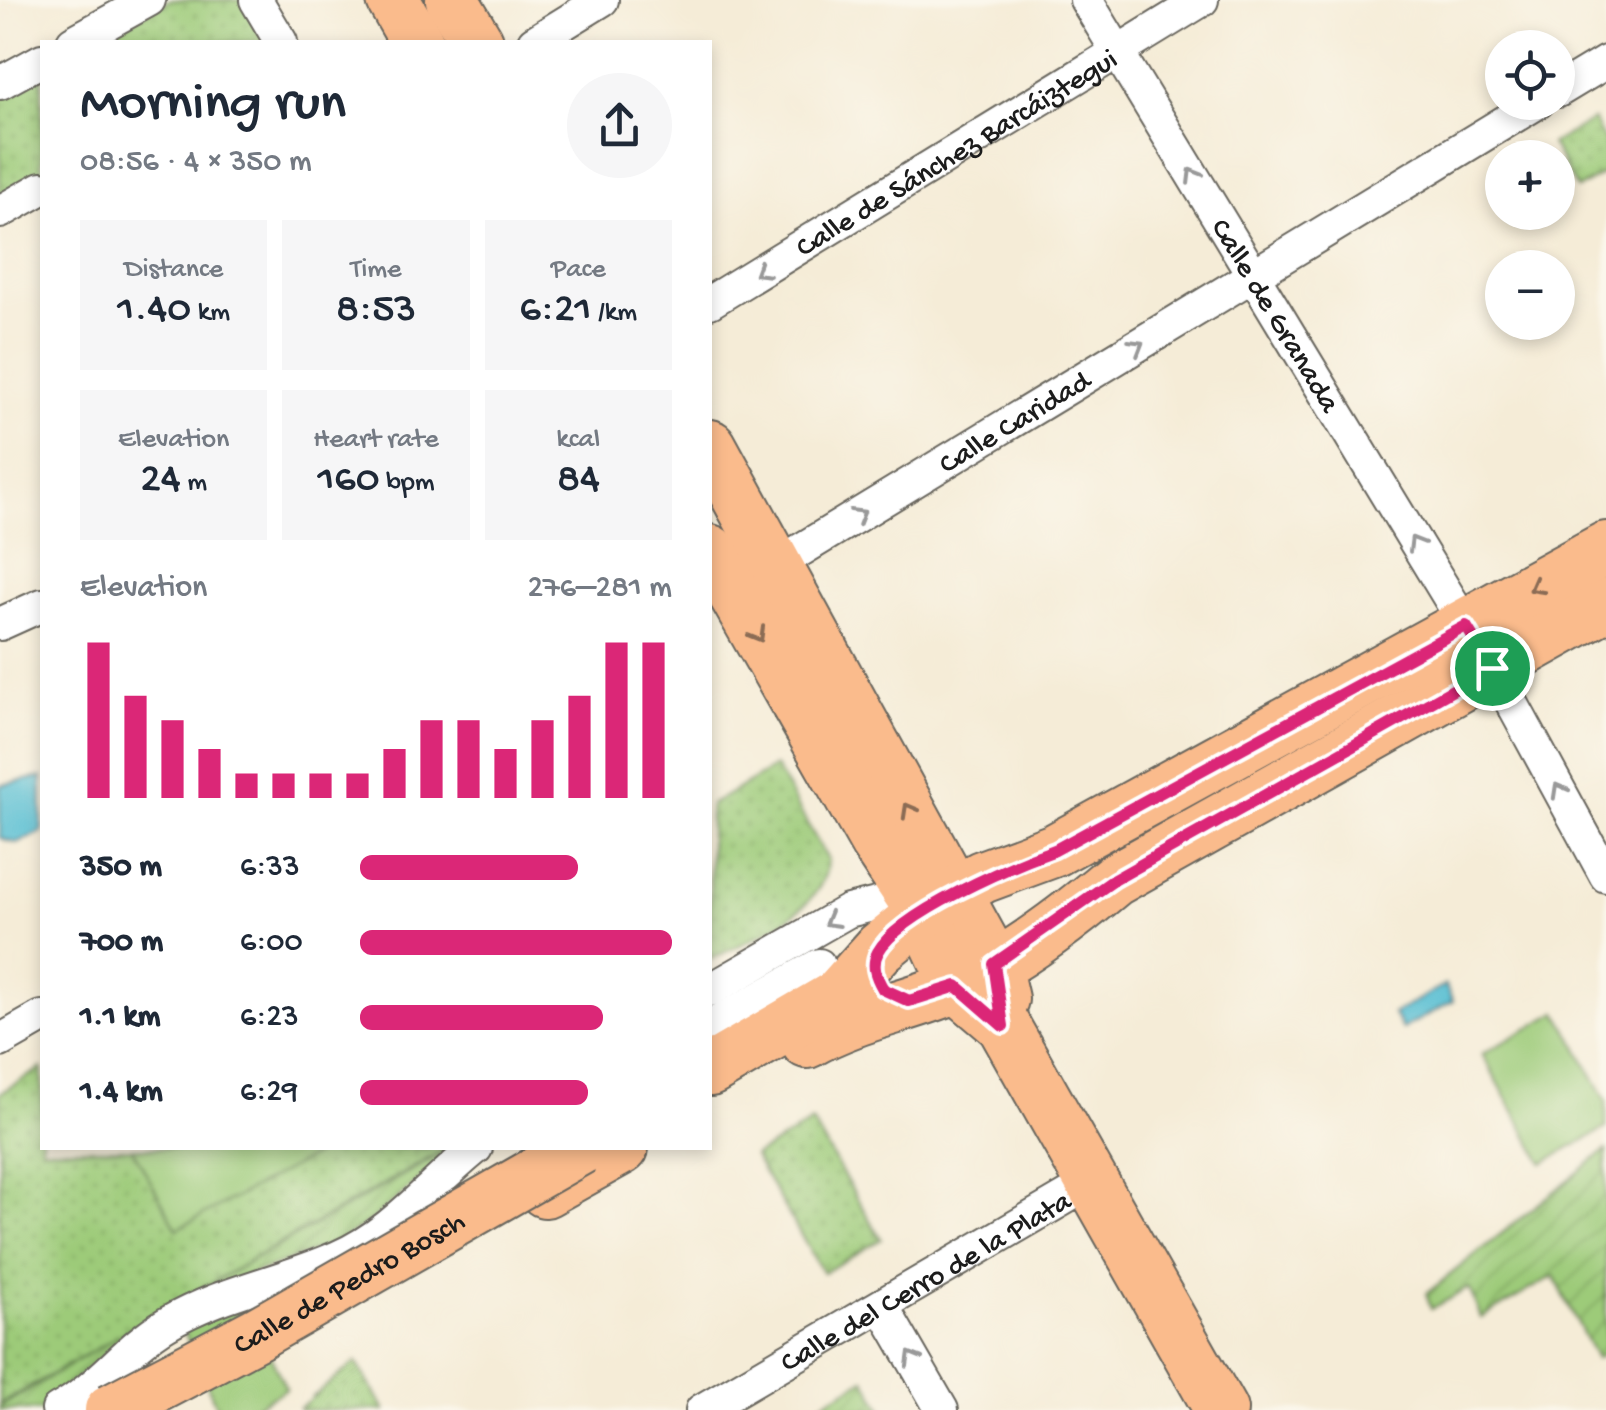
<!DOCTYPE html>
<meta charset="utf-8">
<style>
body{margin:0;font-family:"Gochi Hand",sans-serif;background:#f6f6f7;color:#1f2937;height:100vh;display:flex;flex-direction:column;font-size:38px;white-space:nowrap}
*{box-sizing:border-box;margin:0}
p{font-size:32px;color:#747a83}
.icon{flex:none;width:55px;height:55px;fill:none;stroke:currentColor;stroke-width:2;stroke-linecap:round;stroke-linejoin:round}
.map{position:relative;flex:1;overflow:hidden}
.panel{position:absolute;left:40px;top:40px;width:672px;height:1110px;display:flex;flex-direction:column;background:#fff;border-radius:0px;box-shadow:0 5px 15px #0003}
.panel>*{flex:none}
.controls{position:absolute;left:1485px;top:30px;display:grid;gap:20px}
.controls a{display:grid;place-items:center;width:90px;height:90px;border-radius:50%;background:#fff;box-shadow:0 5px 15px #0003;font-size:50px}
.pin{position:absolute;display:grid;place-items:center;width:85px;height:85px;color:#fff;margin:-42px;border:5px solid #fff;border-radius:50%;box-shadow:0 2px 10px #0007}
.round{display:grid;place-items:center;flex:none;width:105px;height:105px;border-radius:52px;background:#f6f6f7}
.headline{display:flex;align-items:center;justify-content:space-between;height:170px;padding:0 40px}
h1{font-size:55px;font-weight:600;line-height:75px}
.stats{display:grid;grid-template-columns:repeat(3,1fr);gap:15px;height:170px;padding:10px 40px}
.stats div{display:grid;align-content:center;border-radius:0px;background:#f6f6f7;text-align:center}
.stats b{font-size:42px;font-weight:600}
.stats small{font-size:28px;font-weight:400}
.stats p{font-size:28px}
.chart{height:280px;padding:20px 40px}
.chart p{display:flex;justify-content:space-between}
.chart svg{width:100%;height:180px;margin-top:10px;stroke:#db2777;stroke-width:6}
ul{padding:0 40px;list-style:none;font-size:32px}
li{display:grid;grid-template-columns:160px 120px 1fr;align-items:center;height:75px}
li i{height:25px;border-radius:12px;background:#db2777}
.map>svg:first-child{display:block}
.park{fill:url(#park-dots);stroke:#5c744a;stroke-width:2.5}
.garden{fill:url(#garden-furrows);stroke:#5c744a;stroke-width:2.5}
.pitch{fill:#9dcb79;stroke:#5c744a;stroke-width:2.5}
.water{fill:#55bdd2;stroke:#386c77;stroke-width:2.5}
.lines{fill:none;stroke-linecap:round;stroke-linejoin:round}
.street-casing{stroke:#68655d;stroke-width:36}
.primary-casing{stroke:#68655d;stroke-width:56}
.street{stroke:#fff;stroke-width:32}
.primary{stroke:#fabb8c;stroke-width:52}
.primary-bridge-casing{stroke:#68655d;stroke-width:56;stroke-linecap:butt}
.primary-bridge{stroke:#fabb8c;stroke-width:52}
.oneway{stroke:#999}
.oneway2{stroke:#8b6c54}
.route-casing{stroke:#fff;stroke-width:20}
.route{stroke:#db2777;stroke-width:12}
.labels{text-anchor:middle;stroke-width:8;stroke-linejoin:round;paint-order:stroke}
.street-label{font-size:30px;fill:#1c1c1c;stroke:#fbf7ec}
</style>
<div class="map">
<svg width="1606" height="1410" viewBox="0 0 1606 1410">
<defs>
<pattern id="park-dots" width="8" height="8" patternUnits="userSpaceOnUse" patternTransform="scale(2.5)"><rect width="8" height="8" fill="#9dcb79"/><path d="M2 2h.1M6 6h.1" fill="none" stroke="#87ae68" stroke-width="1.8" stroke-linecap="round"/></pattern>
<pattern id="garden-furrows" width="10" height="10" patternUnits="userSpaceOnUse" patternTransform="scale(2.5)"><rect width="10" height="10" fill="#9dcb79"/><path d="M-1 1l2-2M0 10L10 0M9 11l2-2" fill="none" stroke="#87ae68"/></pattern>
</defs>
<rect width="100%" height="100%" fill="#fbf7ec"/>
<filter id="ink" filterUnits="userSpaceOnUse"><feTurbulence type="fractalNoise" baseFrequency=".01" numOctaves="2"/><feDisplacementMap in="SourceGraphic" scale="20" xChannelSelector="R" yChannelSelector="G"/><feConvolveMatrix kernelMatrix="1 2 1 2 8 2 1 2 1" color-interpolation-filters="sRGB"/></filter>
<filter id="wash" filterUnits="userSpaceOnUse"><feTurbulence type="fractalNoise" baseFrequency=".0048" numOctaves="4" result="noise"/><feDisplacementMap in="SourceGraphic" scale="40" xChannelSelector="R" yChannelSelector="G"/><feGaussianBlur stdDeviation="2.25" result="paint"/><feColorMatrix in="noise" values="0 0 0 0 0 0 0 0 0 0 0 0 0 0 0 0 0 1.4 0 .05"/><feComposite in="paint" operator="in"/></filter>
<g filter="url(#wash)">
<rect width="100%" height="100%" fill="#f5ecd7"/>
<g class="park">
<polygon points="169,0 251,0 275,42 94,42"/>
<polygon points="42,72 42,194 0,217 0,96"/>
<polygon points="1593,120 1606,143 1606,172 1577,189 1551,144"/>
<path d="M 775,767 L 828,860 C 824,914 750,938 710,960 L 710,805 Z"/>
<polygon points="42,1068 42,1148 447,1148 0,1404 0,1093"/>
<polygon points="812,1122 881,1239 823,1273 754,1156"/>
<polygon points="356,1362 385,1410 300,1410 299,1408"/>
</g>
<g class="garden">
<polygon points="451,1148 457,1148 371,1221 334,1244 184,1299"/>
<polygon points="1606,1150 1606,1353 1596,1359 1554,1276 1481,1318 1469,1288 1431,1309 1426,1294"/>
<polygon points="138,1324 42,1410 0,1410 0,1407"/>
<polygon points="865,1379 883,1410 810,1410"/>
</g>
<g class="pitch">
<polygon points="1558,1012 1606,1100 1606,1128 1543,1163 1482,1054"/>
<polygon points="132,1148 328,1148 177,1229"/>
<polygon points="243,1297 286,1389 248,1410 218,1410 183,1329"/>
</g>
<g class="water">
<polygon points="42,777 42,832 17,843 0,838 0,785"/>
<polygon points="1445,985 1453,1001 1402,1029 1393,1014"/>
</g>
</g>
<g filter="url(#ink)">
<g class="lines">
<defs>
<g id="street">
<polyline points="256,0 281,42"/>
<path id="s1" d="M 1086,0 L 1501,683 L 1606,876"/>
<polyline points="73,42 149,0"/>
<polyline points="534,42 602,0"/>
<polyline points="0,83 42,60"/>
<polyline points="1558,91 1606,62"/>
<polyline points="0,212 42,188"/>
<path id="s2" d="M 710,302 L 1202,0"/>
<path id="s3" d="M 759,563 L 776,565 L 1538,102"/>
<polyline points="0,624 42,605"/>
<polyline points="710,990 848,911 881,903 923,913"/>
<polyline points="710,1026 819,965"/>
<polyline points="0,1041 42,1017"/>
<polyline points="882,1306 942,1410"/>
<path d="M 58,1410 C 99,1388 126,1348 166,1324 C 220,1292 282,1282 338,1257 C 392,1234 431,1184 476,1148"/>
<path id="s4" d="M 702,1410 L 1094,1181"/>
</g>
<g id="primary">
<polyline points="393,0 417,42"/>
<polyline points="452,0 477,42"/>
<polyline points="710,446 994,964 1002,999"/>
<polyline points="710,551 876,842 923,913 957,986 1003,1025 1221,1410"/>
<path d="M 807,1042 C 857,1014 901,1009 952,988 C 1006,966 1070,917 1114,880 L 1606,604"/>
<polyline points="710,1070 837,996 880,948 923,913 982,877 1055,850 1606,548"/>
<polyline points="545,1191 622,1148"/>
</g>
</defs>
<use href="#street" class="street-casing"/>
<use href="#primary" class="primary-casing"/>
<use href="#street" class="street"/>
<use href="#primary" class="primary"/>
<defs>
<g id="primary-bridge">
<path id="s5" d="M 111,1410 L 258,1333 L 581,1148"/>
</g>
</defs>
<use href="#primary-bridge" class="primary-bridge-casing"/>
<use href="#primary-bridge" class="primary-bridge"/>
</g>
<defs><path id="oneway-chevron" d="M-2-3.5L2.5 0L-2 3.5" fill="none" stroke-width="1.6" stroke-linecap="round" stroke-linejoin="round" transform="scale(2.5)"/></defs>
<g class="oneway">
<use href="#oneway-chevron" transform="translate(1193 175) rotate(-121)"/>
<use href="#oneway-chevron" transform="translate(761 271) rotate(148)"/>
<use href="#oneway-chevron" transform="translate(1137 346) rotate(-31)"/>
<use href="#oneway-chevron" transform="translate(859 515) rotate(-31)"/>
<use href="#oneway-chevron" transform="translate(1415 543) rotate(-121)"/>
<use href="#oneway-chevron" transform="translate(1559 790) rotate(-119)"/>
<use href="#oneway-chevron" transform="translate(831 921) rotate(150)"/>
<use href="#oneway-chevron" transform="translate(912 1358) rotate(-120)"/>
</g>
<g class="oneway2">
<use href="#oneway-chevron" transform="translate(1536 587) rotate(151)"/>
<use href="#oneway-chevron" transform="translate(758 635) rotate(60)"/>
<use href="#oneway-chevron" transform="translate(909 810) rotate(-119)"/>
</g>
</g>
<g class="lines" filter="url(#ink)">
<defs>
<path id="route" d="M 1466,626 L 1492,668 L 1114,880 L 994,964 L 1003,1026 L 957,986 L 909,1001 L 883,989 C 876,977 871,965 878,952 C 899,913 1013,865 1055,850 Z"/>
</defs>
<use href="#route" class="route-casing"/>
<use href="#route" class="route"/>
</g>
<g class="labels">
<g class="street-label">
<text dy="10" stroke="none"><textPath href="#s2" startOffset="288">Calle de Sánchez Barcáiztegui</textPath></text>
<text dy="10" stroke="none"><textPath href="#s1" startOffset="368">Calle de Granada</textPath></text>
<text dy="10" stroke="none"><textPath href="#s3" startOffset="295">Calle Caridad</textPath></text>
<text dy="10" stroke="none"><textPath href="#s4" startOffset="258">Calle del Cerro de la Plata</textPath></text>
<text dy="10" stroke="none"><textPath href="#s5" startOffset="270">Calle de Pedro Bosch</textPath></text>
</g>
</g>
</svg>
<div class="controls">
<a><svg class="icon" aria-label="locate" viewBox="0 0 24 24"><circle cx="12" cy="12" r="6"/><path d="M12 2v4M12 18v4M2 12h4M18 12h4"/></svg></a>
<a>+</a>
<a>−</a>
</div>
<div class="pin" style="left:1492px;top:668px;background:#1e9e55"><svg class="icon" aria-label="arrive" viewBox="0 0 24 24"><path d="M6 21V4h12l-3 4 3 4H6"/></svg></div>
<section class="panel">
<div class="headline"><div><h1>Morning run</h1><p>08:56 · 4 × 350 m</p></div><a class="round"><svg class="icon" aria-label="share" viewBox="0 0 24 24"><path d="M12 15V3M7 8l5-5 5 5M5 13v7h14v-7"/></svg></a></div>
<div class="stats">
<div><p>Distance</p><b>1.40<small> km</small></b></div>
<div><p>Time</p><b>8:53</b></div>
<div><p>Pace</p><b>6:21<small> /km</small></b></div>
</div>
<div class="stats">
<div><p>Elevation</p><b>24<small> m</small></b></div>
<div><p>Heart rate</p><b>160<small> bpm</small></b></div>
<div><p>kcal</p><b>84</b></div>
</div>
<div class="chart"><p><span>Elevation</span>276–281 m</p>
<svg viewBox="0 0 160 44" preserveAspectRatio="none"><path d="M5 44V6M15 44V19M25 44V25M35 44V32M45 44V38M55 44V38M65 44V38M75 44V38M85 44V32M95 44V25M105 44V25M115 44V32M125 44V25M135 44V19M145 44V6M155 44V6"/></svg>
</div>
<ul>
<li><b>350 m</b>6:33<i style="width:70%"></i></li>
<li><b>700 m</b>6:00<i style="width:100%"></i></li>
<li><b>1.1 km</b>6:23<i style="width:78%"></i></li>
<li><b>1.4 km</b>6:29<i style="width:73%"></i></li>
</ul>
</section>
</div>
